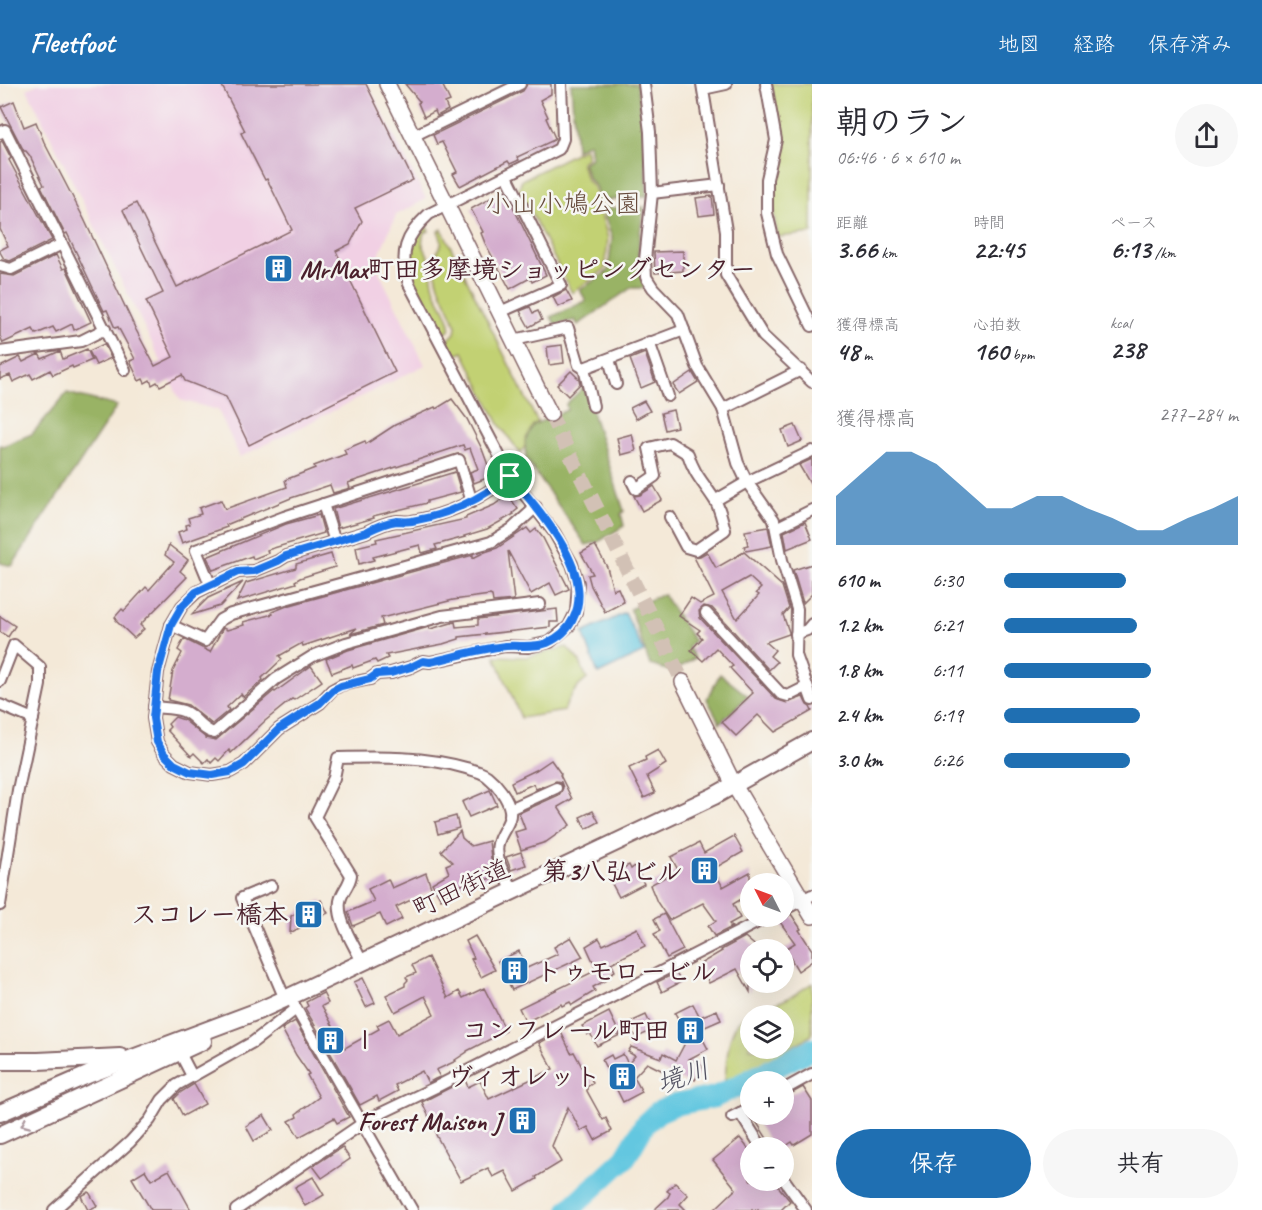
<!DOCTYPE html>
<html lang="ja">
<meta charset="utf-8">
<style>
body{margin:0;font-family:Caveat,"Klee One",sans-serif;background:#f7f7f7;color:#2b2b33;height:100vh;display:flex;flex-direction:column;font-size:22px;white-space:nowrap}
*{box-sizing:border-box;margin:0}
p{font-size:20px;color:#7c7c81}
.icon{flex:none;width:33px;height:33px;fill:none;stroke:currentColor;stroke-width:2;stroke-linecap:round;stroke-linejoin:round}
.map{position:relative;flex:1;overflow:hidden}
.sheet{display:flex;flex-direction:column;background:#fff;width:450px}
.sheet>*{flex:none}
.needle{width:39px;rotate:312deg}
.controls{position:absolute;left:740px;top:789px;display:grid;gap:12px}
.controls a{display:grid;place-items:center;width:54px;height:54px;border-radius:50%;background:#fff;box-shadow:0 6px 24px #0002;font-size:30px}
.pin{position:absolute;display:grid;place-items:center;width:51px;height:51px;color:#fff;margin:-26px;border:3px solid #fff;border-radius:50%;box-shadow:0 2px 6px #0007}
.round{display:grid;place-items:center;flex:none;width:63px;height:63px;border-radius:32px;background:#f7f7f7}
.overview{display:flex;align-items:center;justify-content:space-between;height:102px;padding:0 24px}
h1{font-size:33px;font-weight:600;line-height:45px}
.stats{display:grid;grid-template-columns:repeat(3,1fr);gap:9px;height:102px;padding:6px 24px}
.stats div{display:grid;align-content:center}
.stats b{font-size:26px;font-weight:600}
.stats small{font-size:16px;font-weight:400}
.stats p{font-size:16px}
.chart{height:168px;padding:12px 24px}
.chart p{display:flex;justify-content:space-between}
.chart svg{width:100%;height:108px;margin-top:6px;fill:#1f6fb2;opacity:.7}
.cta{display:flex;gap:12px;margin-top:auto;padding:12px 24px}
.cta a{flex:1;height:69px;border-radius:36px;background:#1f6fb2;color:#fff;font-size:24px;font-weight:600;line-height:69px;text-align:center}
.cta a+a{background:#f7f7f7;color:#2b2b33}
ul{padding:0 24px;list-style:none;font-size:20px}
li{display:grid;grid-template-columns:96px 72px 1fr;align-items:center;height:45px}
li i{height:15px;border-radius:8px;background:#1f6fb2}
header{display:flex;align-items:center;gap:36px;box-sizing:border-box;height:84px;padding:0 30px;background:#1f6fb2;color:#fff}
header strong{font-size:28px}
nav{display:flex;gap:33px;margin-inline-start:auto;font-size:21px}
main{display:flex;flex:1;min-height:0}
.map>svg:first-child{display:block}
.built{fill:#f1d0e4}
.green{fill:#c2d173;stroke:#86784f;stroke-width:1.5;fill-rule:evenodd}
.forest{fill:#99b365;stroke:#726948;stroke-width:1.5}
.water{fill:#63c7e0;stroke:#567386;stroke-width:1.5}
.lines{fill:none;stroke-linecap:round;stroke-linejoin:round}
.river{stroke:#63c7e0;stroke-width:22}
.building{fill:#d4adce;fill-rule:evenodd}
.secondary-tunnel{stroke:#d2c1b5;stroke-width:15;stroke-dasharray:15 8;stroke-linecap:butt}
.street-casing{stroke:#866668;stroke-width:14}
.secondary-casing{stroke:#866668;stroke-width:18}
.primary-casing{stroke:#866668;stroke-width:20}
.street{stroke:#fff;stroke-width:10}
.secondary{stroke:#fff;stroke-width:15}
.primary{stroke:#fff;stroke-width:16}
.oneway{stroke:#ae9aa0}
.route-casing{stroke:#fff;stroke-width:12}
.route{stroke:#1a73e8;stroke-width:8}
.labels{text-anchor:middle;stroke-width:5;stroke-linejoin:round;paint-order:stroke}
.park-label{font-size:26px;fill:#684c3d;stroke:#f6f6f2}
.poi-label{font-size:26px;font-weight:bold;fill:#4a1f2b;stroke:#f6f6f2;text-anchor:end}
.street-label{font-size:26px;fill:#4a1f2b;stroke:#f6f6f2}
.water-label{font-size:27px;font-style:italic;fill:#525161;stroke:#f6f6f2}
</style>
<header>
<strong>Fleetfoot</strong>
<nav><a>地図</a><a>経路</a><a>保存済み</a></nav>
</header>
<main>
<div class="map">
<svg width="812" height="1126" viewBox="0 0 812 1126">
<rect width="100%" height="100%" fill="#f6f6f2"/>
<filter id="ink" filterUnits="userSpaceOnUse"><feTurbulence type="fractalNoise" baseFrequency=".0167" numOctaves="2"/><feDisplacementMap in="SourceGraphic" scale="12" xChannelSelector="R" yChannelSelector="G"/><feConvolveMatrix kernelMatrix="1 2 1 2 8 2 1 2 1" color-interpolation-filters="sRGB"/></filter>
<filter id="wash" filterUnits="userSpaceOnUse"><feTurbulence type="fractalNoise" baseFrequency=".008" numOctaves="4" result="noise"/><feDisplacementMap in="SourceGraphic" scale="24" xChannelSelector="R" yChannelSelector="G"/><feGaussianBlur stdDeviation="1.35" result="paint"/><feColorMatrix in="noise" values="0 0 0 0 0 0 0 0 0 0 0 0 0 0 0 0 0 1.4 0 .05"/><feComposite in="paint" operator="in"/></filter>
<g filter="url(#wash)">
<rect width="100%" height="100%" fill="#f4e9d8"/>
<polygon class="built" points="38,0 368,0 426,115 396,131 375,180 425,281 240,373 218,326 180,316 27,5"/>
<g class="green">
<polygon points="771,0 812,0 812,149 778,153 774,132 771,94 784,65"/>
<polygon points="585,64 587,74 581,78 586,95 593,103 608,154 605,185 572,209 519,105 522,96"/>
<path d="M 426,142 L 429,147 L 424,149 C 419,163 427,164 429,176 C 432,187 431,198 436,209 C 440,219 448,229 450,240 C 451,246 448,248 443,250 C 426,220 389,171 426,142 Z"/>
<path d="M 442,145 L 540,343 L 520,369 L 499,340 L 463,268 L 456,271 L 453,270 L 446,258 L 455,249 L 456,242 C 448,218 435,204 435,178 C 435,162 447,167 438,147 Z"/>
<path d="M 567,563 L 580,578 L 587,595 C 575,604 568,613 564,627 L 521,634 L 495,572 L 526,573 Z"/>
<path d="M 812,899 L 812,951 L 724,1002 C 727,983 726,954 738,938 C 750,924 769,923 784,916 C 794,912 803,905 812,899 ZM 750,932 L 783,932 L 783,964 L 750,964 Z"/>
</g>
<g class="forest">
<polygon points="571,0 637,0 644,50 647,112 599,117 595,102 588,94 583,79 591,74 589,59 576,66"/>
<path d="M 644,123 C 640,151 633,179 646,204 L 631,204 L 578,241 L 575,236 L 556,241 L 551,233 L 586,217 L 580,206 L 608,187 L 612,154 L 602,124 Z"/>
<polygon points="584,303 624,427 621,430 624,442 598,458 586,461 526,375 525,357 533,341 567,326 566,320"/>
<polygon points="67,309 117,322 12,482 0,479 0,361 3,362 32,350"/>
<polygon points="663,510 694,557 688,563 695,574 673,588 650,581 630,525"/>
<polygon points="720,590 748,612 720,639 707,615"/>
</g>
<polygon class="water" points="625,529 644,568 598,590 583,549"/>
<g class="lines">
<polyline class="river" points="569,1126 625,1074 645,1040 658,1028 674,1021 715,1013 812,965"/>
</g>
<g id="blocks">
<g class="building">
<polygon points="221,0 366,0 413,96 355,124 362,137 350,160 336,167 395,288 249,361 226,313 185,297 182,291 160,302 157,298 152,301 150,296 145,299 143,295 139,297 130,277 135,275 118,243 115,244 107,226 104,227 67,149 65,150 41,102 44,101 30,72 26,67 24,67 1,23 14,17 24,43 36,38 44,58 84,135 136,246 155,282 173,273 146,217 163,209 123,126 136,119 177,203 292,146 267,95 265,96 241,49 245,47"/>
<polygon points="405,0 442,0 450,17 445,19 448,26 437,32 435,27 424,33 418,19 420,18"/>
<polygon points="527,0 551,0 551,10 540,16 548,33 546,34 555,54 554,56 517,73 519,76 510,80 508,77 460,102 453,90 457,88 442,58 437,60 433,51 523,7"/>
<polygon points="2,57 11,74 9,76 52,156 10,177 4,175 0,168 0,166 8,162 0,145 0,58"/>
<polygon points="505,106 546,191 532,198 530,194 510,205 485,159 481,149 483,148 471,125"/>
<polygon points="712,112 714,130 699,132 696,114"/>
<polygon points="683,167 683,187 655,189 654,168"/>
<polygon points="56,171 63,185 66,184 91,238 74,246 72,240 56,248 53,243 36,250 33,245 3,259 0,252 0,190 14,192"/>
<polygon points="566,206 572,217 558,223 553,213"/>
<polygon points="530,223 533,229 538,227 542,236 529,243 520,227"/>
<polygon points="104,260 111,274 96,281 89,267"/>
<polygon points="562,261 564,279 549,281 547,263"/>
<polygon points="87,265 92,276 73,284 72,282 53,291 50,286 33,295 30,290 13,298 10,291 0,295 0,283 20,273 23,278 39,270 42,275 60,267 63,275"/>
<polygon points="645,269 655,298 641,304 630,275"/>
<polygon points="571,287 579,295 580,300 568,312 557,301"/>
<polygon points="692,288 698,298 679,310 673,301"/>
<polygon points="452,315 467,335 482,365 492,392 474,399 470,388 478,385 470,364 465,366 463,361 348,399 350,404 333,409 330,401 291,414 226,441 227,443 182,459 178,448 187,445 186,441 190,440 188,434 201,430 199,424 221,416 225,425 287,403 285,396 315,384 314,382 346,370 344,366 365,357 366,360 395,341 435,323 436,325"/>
<polygon points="644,317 650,327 636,335 630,324"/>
<polygon points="673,326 677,343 665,346 661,329"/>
<polygon points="795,341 802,357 788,363 782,346"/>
<polygon points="632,350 636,367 621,371 617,354"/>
<polygon points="812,375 812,403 799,381"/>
<polygon points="455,388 461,408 427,417 427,419 373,432 374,434 338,444 333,425"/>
<polygon points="654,402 662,416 642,427 634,412 640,411"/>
<polygon points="508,411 518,425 513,429 514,430 487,445 464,452 465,453 435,461 437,465 422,469 420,461 373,473 374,476 359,480 356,463 377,458 376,455 466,435 466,433 494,421"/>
<polygon points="319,431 324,449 267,466 268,469 253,475 252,472 213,486 207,473 286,440"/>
<polygon points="805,438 812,455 787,465 784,448"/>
<polygon points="768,443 772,462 746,467 744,462 748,461 745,447"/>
<polygon points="527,444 531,449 536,445 543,454 569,505 556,511 550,499 531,510 508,467 514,516 493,518 492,512 490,511 453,516 381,534 383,541 350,550 357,544 303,562 302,559 279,572 282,575 262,594 263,596 243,613 241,610 227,623 229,626 212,640 188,621 168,616 173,587 182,569 178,566 184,555 210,568 223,544 227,546 244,541 243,538 273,530 272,528 287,522 473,471 473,474 485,468 497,464"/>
<polygon points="169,461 188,476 180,487 187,493 140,541 144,545 134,554 116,537 117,536 115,533 122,525 124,527 146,503 149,506 174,478 165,471"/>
<polygon points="595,461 607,483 613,506 618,504 624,518 605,528 591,502 588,491 593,490 581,469"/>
<path d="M 707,468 L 716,484 L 744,468 L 782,502 L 789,524 L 783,531 L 789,548 L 789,550 L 766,558 L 775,566 L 770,572 L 777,578 L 769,586 L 712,524 L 704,522 L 699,527 L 700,534 L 776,615 L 787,619 L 803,613 L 807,621 L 810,623 L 812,627 L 775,648 L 758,631 L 736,652 L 722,638 L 753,609 L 730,584 L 733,582 L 716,564 L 703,577 L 691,566 L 702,554 L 697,549 L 700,546 L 679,532 L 691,514 L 700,520 L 714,513 L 694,473 L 700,472 ZM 749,493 L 761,504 L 756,509 L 759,511 L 737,535 L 722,508 Z"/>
<polygon points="331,470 335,483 300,494 295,497 296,499 237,517 246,499 296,484 296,480"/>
<polygon points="812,480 812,510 803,519 793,486"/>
<polygon points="243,498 220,522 191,531 208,514"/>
<polygon points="557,525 558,538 550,538 550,543 459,553 459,555 443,560 386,571 388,574 377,579 375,576 353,584 352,581 332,589 326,575 348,566 429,543 430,545 455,538 456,543 478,541 478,535"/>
<polygon points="0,532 15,542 8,553 0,548"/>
<polygon points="311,582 322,597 294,616 292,615 265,637 231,669 229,666 219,677 216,674 211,679 208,675 204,679 194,669 191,672 167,646 170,643 168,640 175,633 184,636 206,654 216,656 274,607 275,608"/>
<polygon points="658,666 666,680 647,692 655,709 644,714 629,684 646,676 645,673"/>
<polygon points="551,676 561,690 560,691 572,715 558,723 570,741 546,758 521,766 515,748 525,745 519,729 559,711 563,704 561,698 556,697 536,705 533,700 515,708 511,698 536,686"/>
<polygon points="490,706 497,721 469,733 462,718"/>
<polygon points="593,727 599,738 586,745 580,733"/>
<polygon points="456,732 459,744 438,750 435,738"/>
<polygon points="460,747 462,754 471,762 489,757 491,774 497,792 485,796 484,793 447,806 449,811 441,815 432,799 449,789 446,781 453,778 441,767"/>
<polygon points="734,752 743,768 713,785 723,803 750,788 750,810 733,820 740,834 729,840 732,843 714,852 708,842 716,837 703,819 669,836 657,818 650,801 678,786 671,773 699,759 704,769"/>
<polygon points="521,768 526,781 511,786 506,773"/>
<polygon points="629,781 631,785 635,782 644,800 619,813 610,796 618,792 615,788"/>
<polygon points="426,789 432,806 396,823 402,835 386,843 380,830 353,842 348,828 374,817 368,805 388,795 392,804"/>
<polygon points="321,816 328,829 290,849 291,832"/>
<polygon points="664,830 683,866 667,874 654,850 660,847 654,835"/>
<polygon points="791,830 801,845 799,846 812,866 812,877 798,887 785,865 795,859 780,838"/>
<polygon points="637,844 645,862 611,879 615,887 608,891 610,894 593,903 595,907 572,921 570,918 562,922 561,920 526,938 519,924 597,886 586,862 599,854 603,861"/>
<polygon points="475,852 495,886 481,893 471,875 474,874 466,857"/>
<polygon points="571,853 583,873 512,906 498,877 519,867 527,884 558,870 554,863"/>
<polygon points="745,853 760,866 750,866 750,908 737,885 709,899 700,880 722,867 721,866"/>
<polygon points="428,873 448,914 459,907 463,914 484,904 506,947 467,967 467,968 455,976 456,977 436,986 440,993 435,995 428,999 422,987 395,1001 398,1007 379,1017 377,1012 360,1021 305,924 308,922 306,918 323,909 328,919 322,922 345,964 379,945 377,941 389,935 397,950 434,930 425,912 395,928 386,911 405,902 405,899 408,896 406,893 416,889 412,881"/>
<polygon points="676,889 681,898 662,908 657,898"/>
<polygon points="363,894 375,919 366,923 354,898"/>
<polygon points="693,920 700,933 717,926 721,936 698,946 708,965 689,975 703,982 695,996 693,994 689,1000 647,979 634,993 642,1008 623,1018 602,976 611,971 613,975 623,970 628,980 635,972 628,968 631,963 661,974 663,969 676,976 684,961 679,951 685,947 675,929"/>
<polygon points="609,928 620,951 597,962 590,949 587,951 582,942"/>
<polygon points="646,931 653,946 638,953 622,942"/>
<polygon points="295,937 349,1033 337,1039 334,1034 299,1053 289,1037 297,1033 296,1030 319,1013 307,991 309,990 296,971 282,945"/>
<polygon points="561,948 571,969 574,968 587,992 589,991 593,999 587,1003 587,1007 603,1036 606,1034 612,1047 595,1056 588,1043 581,1047 568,1023 552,1062 561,1078 536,1093 537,1095 516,1107 505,1087 493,1093 488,1084 461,1097 436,1051 437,1050 422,1018 465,996 468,1003 480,997 489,1015 553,985 539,959"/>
<polygon points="194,1000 205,1020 183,1032 174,1015 181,1008"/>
<polygon points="803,1003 812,1017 812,1050 794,1061 792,1058 783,1064 773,1064 752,1031 783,1030 783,1014"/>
<polygon points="264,1031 273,1046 254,1057 246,1042"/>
<polygon points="740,1054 750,1067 750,1096 773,1096 790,1117 781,1126 714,1126 736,1105 713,1076"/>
<polygon points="342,1063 350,1075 322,1094 313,1082"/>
<polygon points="145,1086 151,1096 169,1086 191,1126 151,1126 132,1094"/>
<polygon points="313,1093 324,1111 305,1122 295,1103"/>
<polygon points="675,1099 688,1111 680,1120 686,1126 654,1126 668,1113 670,1109 667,1107"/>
<polygon points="89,1108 97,1122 88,1126 81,1112"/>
</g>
</g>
</g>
<g filter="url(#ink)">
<use href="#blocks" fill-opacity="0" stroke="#866668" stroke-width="1.5"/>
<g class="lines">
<polyline class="secondary-tunnel" points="550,330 683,598"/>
<defs>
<g id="street">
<polyline points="644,0 650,48 652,109 645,176 646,193 653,204 678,230 697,282 723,325 738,379 747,398 774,436 782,476 797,525 796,571 812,616"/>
<polyline points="702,0 726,147 726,191 763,252 812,298"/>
<polyline points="766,0 776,56 767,95 767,129 777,170 812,242"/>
<polyline points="703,5 726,0"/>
<polyline points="0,49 5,46 125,286"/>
<polyline points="413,52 520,0"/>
<polyline points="652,109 719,101"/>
<polyline points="0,182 11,185 62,160"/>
<polyline points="500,228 561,201 507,92"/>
<polyline points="514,256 568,244 579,281 584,284 684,246"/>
<polyline points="649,258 668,312"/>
<polyline points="0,268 81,257 105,245"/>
<polyline points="609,275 616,300"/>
<polyline points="584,284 593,322"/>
<polyline points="723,325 801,286"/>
<path d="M 510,392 C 481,415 448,431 412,437 C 407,438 402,437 397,437 C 386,438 376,443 366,448 L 286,472 L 278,477 L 254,487 L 238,488 L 197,508 L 182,522 L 171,541 L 158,588 L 153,634 L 157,658 L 164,670 L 174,680 L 190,688 L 212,691 L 230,688 L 244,680 L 279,645 L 320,619 L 332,606 L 341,601 L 370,595 L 377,590 L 391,589 L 411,583 L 423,577 L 430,578 L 505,562 L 528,563 L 550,558 L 569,542 L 576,528 L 578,499 L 572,480 L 554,448 L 510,392 L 409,200 C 399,169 405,152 429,130 L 559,65 L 563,55 L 561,0"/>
<path d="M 632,397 L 636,405 L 655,392 L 649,364 L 670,359 L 688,370 C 694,390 703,398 714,415 C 720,423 722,436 725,446 L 696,466 L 686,463 L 670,433"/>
<polyline points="716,416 747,398 812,367"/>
<polyline points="323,420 335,458"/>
<polyline points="776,444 812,426"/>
<polyline points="210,500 196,466 284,433 459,376 472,418"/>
<polyline points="706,529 781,610 788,612 806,603"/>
<polyline points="171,541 205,557 220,536 231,530 491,458 512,445 536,423"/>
<polyline points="796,550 807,546 812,540"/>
<polyline points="0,597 14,561 40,583 40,601 18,706 0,821"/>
<polyline points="0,621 33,635"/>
<path d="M 154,623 C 163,624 175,624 183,627 C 196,632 201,646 214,649 L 276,595 L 313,572 L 346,559 L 442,532 L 540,520"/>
<polyline points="510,725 556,704"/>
<polyline points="271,802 242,814 285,915"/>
<polyline points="783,826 812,811"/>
<path d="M 362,878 C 354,860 337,837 340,817 C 342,807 350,801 351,791 L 315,733 L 334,694 L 338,674 C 381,673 425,672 466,684 C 473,686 482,688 487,692 C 497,700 508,714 510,726 C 512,739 500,748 498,760 C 494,776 507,794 513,807"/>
<polyline points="294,921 412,1126"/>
<polyline points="180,969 192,992"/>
<polyline points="783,1006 812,990"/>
<polyline points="740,1029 762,1064"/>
<polyline points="732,1033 750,1024"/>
<polyline points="783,1094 806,1126"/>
<polyline points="54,1126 130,1058 150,1036 162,1016 177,1001 253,958 296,925"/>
<polyline points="236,1126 369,1035 438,1002 770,832"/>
</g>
<g id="secondary">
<polyline points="387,0 550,330"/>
<polyline points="683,598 734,701 812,832"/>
</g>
<g id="primary">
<polyline points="0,977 38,977 120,973"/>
<polyline points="0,1029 90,990 258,927 289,913 714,712 812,657"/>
<polyline points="0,1051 203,957"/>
</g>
</defs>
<use href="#street" class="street-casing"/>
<use href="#secondary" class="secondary-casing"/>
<use href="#primary" class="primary-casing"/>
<use href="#street" class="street"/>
<use href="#secondary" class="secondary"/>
<use href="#primary" class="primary"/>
</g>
<defs><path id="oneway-chevron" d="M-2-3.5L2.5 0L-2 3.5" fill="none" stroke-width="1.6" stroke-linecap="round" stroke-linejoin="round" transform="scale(1.5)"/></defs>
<use class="oneway" href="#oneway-chevron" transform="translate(25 1040) rotate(156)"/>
</g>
<g class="lines" filter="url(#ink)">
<defs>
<path id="route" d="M 510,392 C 538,425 597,489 573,535 C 568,546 558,554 547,559 C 533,564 520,561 506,562 C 482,564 454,573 430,578 L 423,577 L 411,583 L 391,589 L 377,590 L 370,595 L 341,602 L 333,606 L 320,619 L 279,645 L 244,680 L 230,688 L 212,691 L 190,688 L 174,680 L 164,670 L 157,658 L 153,634 L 158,588 L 171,541 L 182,522 L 196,508 L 238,488 L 254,487 L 278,477 L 286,472 L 366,448 C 376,443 386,438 397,437 C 402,437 407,438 412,437 C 448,431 481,415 510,392 Z"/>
</defs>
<use href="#route" class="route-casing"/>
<use href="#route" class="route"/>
</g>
<defs>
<symbol id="building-square" viewBox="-11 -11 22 22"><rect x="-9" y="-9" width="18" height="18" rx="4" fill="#1f6fb2" stroke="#f6f6f2"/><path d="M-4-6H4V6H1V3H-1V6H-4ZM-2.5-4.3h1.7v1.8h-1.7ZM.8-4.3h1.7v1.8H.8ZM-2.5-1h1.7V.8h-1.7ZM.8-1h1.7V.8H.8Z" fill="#fff"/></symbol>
</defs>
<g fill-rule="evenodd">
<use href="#building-square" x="262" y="168" width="33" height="33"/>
<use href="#building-square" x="688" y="770" width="33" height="33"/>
<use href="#building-square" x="292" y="814" width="33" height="33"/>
<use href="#building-square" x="498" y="870" width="33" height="33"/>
<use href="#building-square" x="674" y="930" width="33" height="33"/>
<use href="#building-square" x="314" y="940" width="33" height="33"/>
<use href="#building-square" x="606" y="976" width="33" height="33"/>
<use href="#building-square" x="506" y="1020" width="33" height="33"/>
</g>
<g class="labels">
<g class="park-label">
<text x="563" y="128">小山小鳩公園</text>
</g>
<g class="poi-label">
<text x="300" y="194" text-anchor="start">MrMax町田多摩境ショッピングセンター</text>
<text x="683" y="796">第3八弘ビル</text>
<text x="288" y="839">スコレー橋本</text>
<text x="536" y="896" text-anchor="start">トゥモロービル</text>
<text x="670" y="955">コンフレール町田</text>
<text x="352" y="965" text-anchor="start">Ⅰ</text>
<text x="601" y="1001">ヴィオレット</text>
<text x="501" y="1046">Forest Maison J</text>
</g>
<g class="street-label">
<text transform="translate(461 804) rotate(-25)" y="9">町田街道</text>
</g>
<g class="water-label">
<text transform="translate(683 992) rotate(-19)" y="9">境川</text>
</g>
</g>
</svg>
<div class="controls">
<a><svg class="needle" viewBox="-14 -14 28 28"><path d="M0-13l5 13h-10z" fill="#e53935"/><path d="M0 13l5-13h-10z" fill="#7c7c81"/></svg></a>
<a><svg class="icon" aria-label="locate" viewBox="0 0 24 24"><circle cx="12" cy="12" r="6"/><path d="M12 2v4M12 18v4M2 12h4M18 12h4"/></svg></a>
<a><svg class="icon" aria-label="layers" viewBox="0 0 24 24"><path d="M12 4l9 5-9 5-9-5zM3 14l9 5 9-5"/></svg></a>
<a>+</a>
<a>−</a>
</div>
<div class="pin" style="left:510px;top:392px;background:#1e9e55"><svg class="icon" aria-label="arrive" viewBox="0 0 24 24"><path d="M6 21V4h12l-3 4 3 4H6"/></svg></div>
</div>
<section class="sheet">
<div class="overview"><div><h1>朝のラン</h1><p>06:46 · 6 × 610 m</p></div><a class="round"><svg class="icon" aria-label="share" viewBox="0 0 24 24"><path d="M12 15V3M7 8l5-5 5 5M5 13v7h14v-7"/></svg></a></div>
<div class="stats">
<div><p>距離</p><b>3.66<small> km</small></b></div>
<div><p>時間</p><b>22:45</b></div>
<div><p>ペース</p><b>6:13<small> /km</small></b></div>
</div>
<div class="stats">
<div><p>獲得標高</p><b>48<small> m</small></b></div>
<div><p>心拍数</p><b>160<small> bpm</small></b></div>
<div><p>kcal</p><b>238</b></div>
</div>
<div class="chart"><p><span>獲得標高</span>277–284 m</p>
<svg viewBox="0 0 160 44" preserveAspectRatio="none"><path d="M0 44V24L10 15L20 6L30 6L40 11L50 20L60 29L70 29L80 24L90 24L100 29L110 33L120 38L130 38L140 33L150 29L160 24V44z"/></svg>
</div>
<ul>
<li><b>610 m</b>6:30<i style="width:52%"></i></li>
<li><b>1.2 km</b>6:21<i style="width:57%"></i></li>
<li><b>1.8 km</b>6:11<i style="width:63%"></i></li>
<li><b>2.4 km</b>6:19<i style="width:58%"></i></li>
<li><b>3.0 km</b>6:26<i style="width:54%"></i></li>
</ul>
<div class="cta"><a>保存</a><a>共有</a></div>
</section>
</main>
